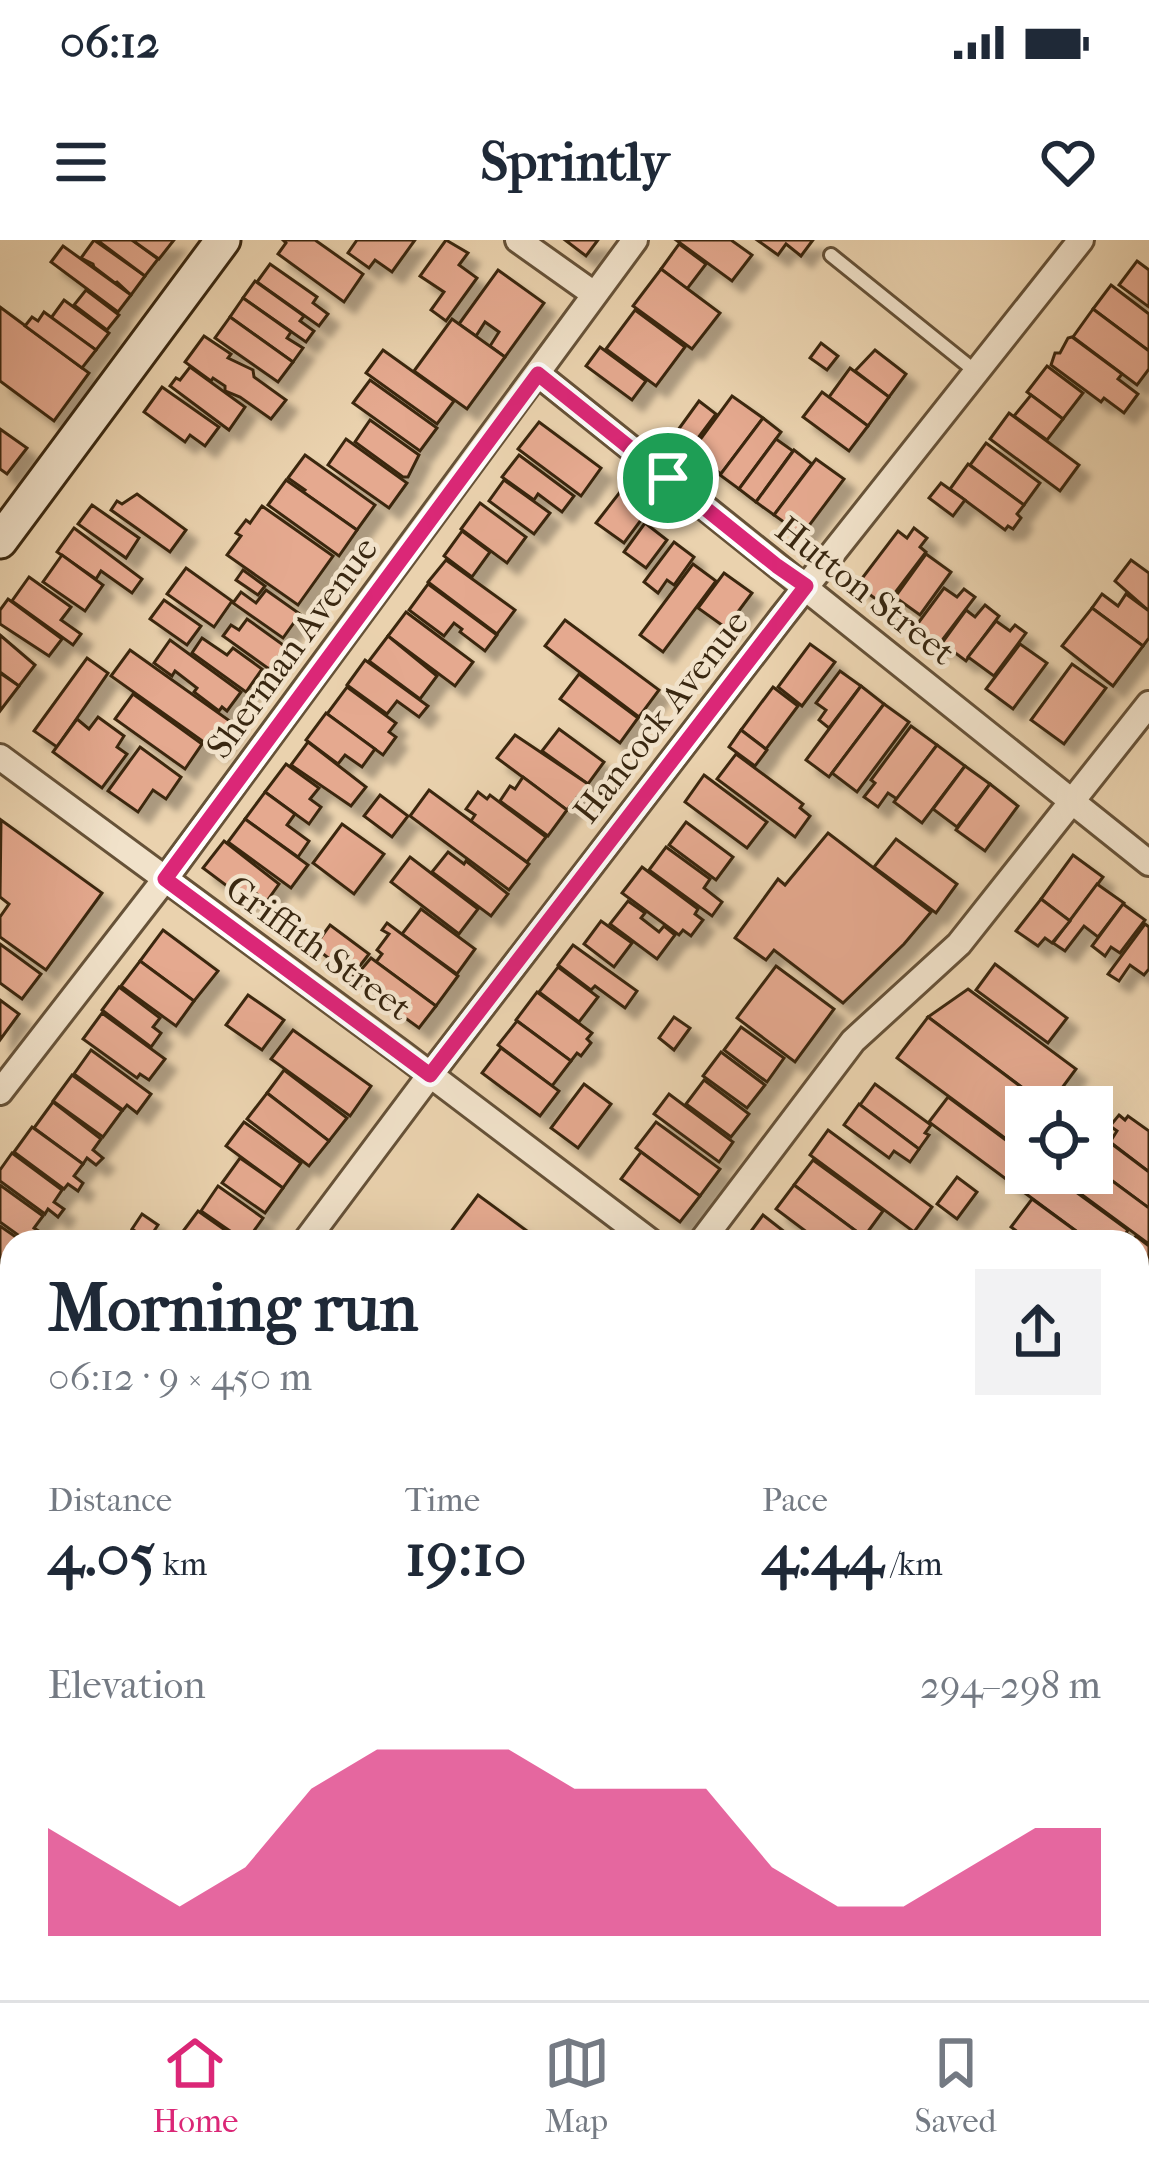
<!DOCTYPE html>
<meta charset="utf-8">
<style>
body{margin:0;font-family:"IM FELL French Canon",serif;background:#f2f2f3;color:#1f2937;height:100vh;display:flex;flex-direction:column;font-size:45px;white-space:nowrap}
*{box-sizing:border-box;margin:0}
p{font-size:39px;color:#747a83}
.icon{flex:none;width:66px;height:66px;fill:none;stroke:currentColor;stroke-width:2;stroke-linecap:round;stroke-linejoin:round}
.map{position:relative;flex:1;overflow:hidden}
.details{position:absolute;left:0px;top:990px;width:1149px;height:771px;display:flex;flex-direction:column;background:#fff;border-radius:36px 36px 0 0;box-shadow:0 12px 48px #0002}
.details>*{flex:none}
.tools{position:absolute;left:1005px;top:846px;display:grid;gap:24px}
.tools a{display:grid;place-items:center;width:108px;height:108px;border-radius:0px;background:#fff;box-shadow:0 12px 48px #0002;font-size:60px}
.pin{position:absolute;display:grid;place-items:center;width:102px;height:102px;color:#fff;margin:-51px;border:6px solid #fff;border-radius:50%;box-shadow:0 3px 12px #0007}
.round{display:grid;place-items:center;flex:none;width:126px;height:126px;border-radius:0px;background:#f2f2f3}
.head{display:flex;align-items:center;justify-content:space-between;height:204px;padding:0 48px}
h1{font-size:66px;font-weight:700;line-height:90px}
.metrics{display:grid;grid-template-columns:repeat(3,1fr);gap:18px;height:204px;padding:12px 48px}
.metrics div{display:grid;align-content:center}
.metrics b{font-size:60px;font-weight:700}
.metrics small{font-size:33px;font-weight:400}
.metrics p{font-size:33px}
.chart{height:336px;padding:24px 48px}
.chart p{display:flex;justify-content:space-between}
.chart svg{width:100%;height:216px;margin-top:12px;fill:#db2777;opacity:.7}
.status{display:flex;justify-content:space-between;align-items:center;height:84px;padding:0 60px;background:#fff;direction:ltr}
.status svg{height:33px;fill:currentColor}
header{display:flex;justify-content:space-between;align-items:center;height:156px;padding:0 48px;background:#fff;font-size:54px;font-weight:700}
.tab-bar{display:flex;justify-content:space-around;align-items:center;height:168px;border-top:3px solid #e0e1e3;background:#fff;font-size:33px;color:#747a83}
.tab-bar a{display:grid;justify-items:center;gap:6px}
.tab-bar .on{color:#db2777}
.map>svg:first-child{display:block}
.building{fill:#e5a98f;stroke:#3a2811;stroke-width:3;filter:url(#shadow)}
.lines{fill:none;stroke-linecap:round;stroke-linejoin:round}
.lane-casing{stroke:#665238;stroke-width:18}
.street-casing{stroke:#665238;stroke-width:30}
.secondary-casing{stroke:#3a2811;stroke-width:39}
.lane{stroke:#f1e2ca;stroke-width:12}
.street{stroke:#f1e2ca;stroke-width:24}
.secondary{stroke:#f1e2ca;stroke-width:33}
.route-casing{stroke:#fff;stroke-width:24}
.route{stroke:#db2777;stroke-width:15}
.labels{text-anchor:middle;stroke-width:9;stroke-linejoin:round;paint-order:stroke}
.street-label{font-size:36px;fill:#3a2811;stroke:#f1e2ca}
</style>
<div class="status"><b>06:12</b><svg viewBox="0 0 49 12"><path d="M0 12V9h3v3zM5 12V6h3v6zM10 12V3h3v9zM15 12V0h3v12zM26 1h20v11H26zM47 4h2v5h-2z"/></svg></div>
<header><svg class="icon" aria-label="menu" viewBox="0 0 24 24"><path d="M4 6h16M4 12h16M4 18h16"/></svg>Sprintly<svg class="icon" aria-label="heart" viewBox="0 0 24 24"><path d="M12 20l-8-8c-3-5 5-10 8-4 3-6 11-1 8 4z"/></svg></header>
<div class="map">
<svg width="1149" height="1760" viewBox="0 0 1149 1760">
<defs>
<filter id="shadow"><feDropShadow dx="11" dy="11" stdDeviation="3" flood-color="#0004"/></filter>
</defs>
<rect width="100%" height="100%" fill="#ead2ae"/>
<filter id="stains"><feTurbulence type="fractalNoise" baseFrequency=".00167" numOctaves="4"/><feColorMatrix values="0 0 0 0 .2 0 0 0 0 .09 0 0 0 0 .02 0 0 0 .5 -.17"/></filter>
<radialGradient id="worn" r=".72"><stop offset=".6" stop-color="#630" stop-opacity="0"/><stop offset="1" stop-color="#630" stop-opacity=".3"/></radialGradient>
<g class="building">
<polygon points="94,0 145,36 131,55 117,42 115,43 94,27 93,24 81,18"/>
<polygon points="97,0 132,0 158,19 145,36"/>
<polygon points="132,0 174,0 159,19"/>
<polygon points="283,0 315,0 363,34 344,62 278,14 286,3"/>
<polygon points="357,0 415,0 392,32 375,20 369,28 348,13"/>
<polygon points="446,0 468,13 459,25 477,38 446,81 431,70 444,52 420,36"/>
<polygon points="565,0 598,0 586,16"/>
<polygon points="676,0 731,0 752,15 732,41"/>
<polygon points="757,0 813,0 801,16 786,4 778,15"/>
<polygon points="679,4 706,24 687,49 661,29"/>
<polygon points="63,6 131,55 118,72 51,22"/>
<polygon points="1137,21 1149,30 1149,67 1119,45"/>
<polygon points="270,24 317,57 313,63 328,74 319,86 257,42"/>
<polygon points="661,29 720,73 692,109 633,66"/>
<polygon points="498,30 544,63 505,117 490,106 499,92 485,82 476,96 459,84"/>
<polygon points="255,41 304,76 300,81 314,91 306,102 243,58"/>
<polygon points="1111,45 1149,74 1149,111 1093,69"/>
<polygon points="86,50 119,75 107,90 74,65"/>
<polygon points="243,58 291,92 287,98 303,108 293,122 230,77"/>
<polygon points="64,60 109,93 96,110 51,78"/>
<polygon points="0,67 89,133 54,181 0,141"/>
<polygon points="1093,69 1149,111 1149,129 1137,145 1073,97"/>
<polygon points="635,70 685,107 656,146 606,109"/>
<polygon points="44,72 96,110 82,128 25,86 32,77 38,81"/>
<polygon points="230,77 293,122 278,142 215,98"/>
<polygon points="452,79 505,117 467,169 414,131"/>
<polygon points="204,96 231,114 228,118 253,130 254,137 286,160 271,179 240,157 225,151 225,146 213,138 211,141 185,122"/>
<polygon points="1072,97 1122,134 1118,139 1138,154 1124,173 1104,158 1101,162 1051,125 1055,113 1060,113 1068,98"/>
<polygon points="821,103 838,116 827,130 810,118"/>
<polygon points="600,107 646,141 632,160 586,126"/>
<polygon points="383,110 454,161 437,184 366,133"/>
<polygon points="875,110 906,134 889,157 855,131"/>
<polygon points="1047,126 1083,153 1063,179 1027,152"/>
<polygon points="190,127 245,167 229,190 170,146 176,138 180,140"/>
<polygon points="850,128 889,157 868,186 829,157"/>
<polygon points="370,140 437,188 420,211 353,163"/>
<polygon points="162,147 219,187 205,206 190,195 185,202 144,172"/>
<polygon points="822,152 868,186 849,211 803,177"/>
<polygon points="1031,155 1063,179 1047,200 1014,176"/>
<polygon points="732,156 763,178 721,234 691,212"/>
<polygon points="699,161 716,174 695,202 678,190"/>
<polygon points="1009,173 1079,225 1060,251 990,199"/>
<polygon points="763,178 781,192 739,249 720,235"/>
<polygon points="370,180 419,215 408,237 403,237 355,202"/>
<polygon points="539,182 601,228 581,256 518,209"/>
<polygon points="0,189 27,208 7,234 0,229"/>
<polygon points="346,199 407,243 389,268 328,225"/>
<polygon points="776,199 793,211 756,262 739,249"/>
<polygon points="986,203 1040,243 1024,265 970,225"/>
<polygon points="794,210 812,224 774,275 756,262"/>
<polygon points="305,215 375,265 357,290 303,252 305,250 288,238"/>
<polygon points="519,215 574,256 562,272 538,254 534,260 502,237"/>
<polygon points="816,219 844,239 802,295 774,275"/>
<polygon points="968,224 1024,265 1017,274 1021,278 1013,289 1008,286 1005,290 950,249"/>
<polygon points="286,240 357,290 339,316 268,265"/>
<polygon points="504,240 550,273 534,294 489,261"/>
<polygon points="941,243 965,260 953,276 929,258"/>
<polygon points="620,252 647,272 624,303 596,283"/>
<polygon points="137,254 186,290 170,312 111,270 117,261 122,264"/>
<polygon points="480,263 526,297 507,323 461,289"/>
<polygon points="92,265 139,298 126,318 78,284"/>
<polygon points="262,266 333,316 298,365 227,315 241,296 236,293 246,280 250,283"/>
<polygon points="645,283 667,300 646,328 624,312"/>
<polygon points="74,288 142,339 132,353 101,331 96,339 57,312"/>
<polygon points="914,288 927,298 920,307 926,312 885,366 857,345 898,291 907,298"/>
<polygon points="462,291 490,312 472,337 444,316"/>
<polygon points="674,302 694,317 674,345 667,340 658,353 644,342"/>
<polygon points="926,314 951,332 920,375 895,357"/>
<polygon points="62,315 103,345 85,371 43,342"/>
<polygon points="446,320 515,370 497,394 428,342"/>
<polygon points="1131,320 1149,333 1149,371 1115,341"/>
<polygon points="693,324 716,341 663,412 640,395"/>
<polygon points="186,328 232,361 214,387 167,354"/>
<polygon points="243,330 265,346 258,355 236,340"/>
<polygon points="724,333 752,353 726,388 698,368"/>
<polygon points="29,337 71,367 61,380 81,394 73,405 12,361"/>
<polygon points="428,344 497,395 485,411 460,392 462,389 454,383 444,396 409,370"/>
<polygon points="944,348 957,357 964,349 975,357 937,407 913,390"/>
<polygon points="266,350 300,374 283,398 233,363 241,352 256,363"/>
<polygon points="1102,354 1118,366 1126,354 1149,371 1149,398 1143,406 1092,368"/>
<polygon points="8,359 62,399 49,416 0,384 0,370"/>
<polygon points="164,360 201,386 187,405 150,379"/>
<polygon points="985,365 999,376 966,421 942,403 966,370 975,377"/>
<polygon points="1092,368 1143,406 1113,446 1062,406"/>
<polygon points="406,372 473,422 455,446 388,396"/>
<polygon points="247,379 286,407 269,429 223,396 231,385 239,390"/>
<polygon points="565,380 659,450 639,477 545,406"/>
<polygon points="996,381 1010,391 1015,385 1026,393 994,436 968,417"/>
<polygon points="0,395 35,425 19,446 0,432"/>
<polygon points="388,396 437,436 420,459 369,421"/>
<polygon points="202,398 227,415 233,408 262,429 246,452 192,413"/>
<polygon points="170,400 241,452 227,471 222,467 219,471 194,452 197,448 175,431 172,436 154,423"/>
<polygon points="810,404 835,422 802,466 778,447"/>
<polygon points="1020,404 1047,423 1013,469 986,449"/>
<polygon points="130,410 234,484 215,510 111,436"/>
<polygon points="87,418 108,433 57,507 34,491"/>
<polygon points="365,420 428,466 419,477 397,461 387,474 347,445"/>
<polygon points="1072,424 1106,448 1064,504 1031,480"/>
<polygon points="840,431 861,446 829,488 819,480 826,470 816,463"/>
<polygon points="0,433 19,446 0,471"/>
<polygon points="579,434 638,478 620,503 560,459"/>
<polygon points="861,446 884,464 829,537 806,520"/>
<polygon points="347,447 396,483 389,492 396,497 383,515 327,474"/>
<polygon points="773,447 798,466 766,509 741,490"/>
<polygon points="133,454 202,504 185,529 115,479"/>
<polygon points="884,464 909,482 857,552 832,533"/>
<polygon points="326,473 375,509 362,527 345,515 338,524 306,500"/>
<polygon points="98,477 124,496 117,507 127,514 102,548 53,512 77,479 89,489"/>
<polygon points="911,486 937,505 897,559 888,553 878,567 864,557 875,543 871,540"/>
<polygon points="559,489 604,522 588,544 542,511"/>
<polygon points="741,490 767,510 755,526 729,507"/>
<polygon points="515,495 588,544 567,570 497,518"/>
<polygon points="308,502 366,547 351,566 291,525"/>
<polygon points="937,505 965,526 922,583 894,562"/>
<polygon points="140,507 181,537 166,559 153,550 138,572 108,551"/>
<polygon points="736,514 803,564 800,568 810,576 795,597 717,539"/>
<polygon points="286,524 319,548 310,559 321,567 309,584 265,552"/>
<polygon points="965,526 990,544 957,587 933,569"/>
<polygon points="704,535 767,582 747,608 685,562"/>
<polygon points="523,537 567,570 548,596 500,561 510,546 515,549"/>
<polygon points="990,544 1018,566 985,611 956,590"/>
<polygon points="429,550 529,624 509,650 410,576"/>
<polygon points="265,552 295,574 287,585 309,601 298,617 245,579"/>
<polygon points="478,552 487,559 490,555 546,597 527,622 471,581 475,575 466,569"/>
<polygon points="380,555 408,576 392,597 364,576"/>
<polygon points="245,579 308,625 291,648 228,602"/>
<polygon points="1,580 102,653 46,730 0,697 0,677 9,664 0,657"/>
<polygon points="686,582 733,617 716,640 669,605"/>
<polygon points="342,584 384,614 354,654 313,623"/>
<polygon points="828,593 931,672 904,704 843,763 774,710 766,720 735,698 778,639 785,645"/>
<polygon points="896,599 957,644 936,673 874,627"/>
<polygon points="224,601 279,644 267,661 254,652 247,661 203,628"/>
<polygon points="666,607 710,639 704,648 722,662 712,676 649,630"/>
<polygon points="448,612 464,624 466,621 508,654 491,676 432,632"/>
<polygon points="1073,615 1103,637 1070,681 1041,659"/>
<polygon points="410,617 478,669 459,694 391,642"/>
<polygon points="642,627 698,669 695,674 703,680 691,696 683,690 679,695 622,653"/>
<polygon points="1097,644 1124,663 1098,697 1084,686 1065,711 1053,703"/>
<polygon points="1041,659 1070,681 1052,703 1045,698 1038,706 1016,691"/>
<polygon points="628,661 645,673 641,678 659,692 664,686 675,695 657,719 610,684"/>
<polygon points="1123,664 1145,680 1120,713 1111,707 1105,716 1092,706"/>
<polygon points="421,669 475,709 457,734 402,694"/>
<polygon points="601,681 632,703 614,727 584,704"/>
<polygon points="387,683 458,736 436,766 376,722 382,714 377,710 389,694 382,690"/>
<polygon points="1145,684 1149,687 1149,729 1144,735 1130,725 1119,741 1108,734"/>
<polygon points="330,685 369,714 352,736 314,707"/>
<polygon points="163,690 218,731 194,761 140,721"/>
<polygon points="0,704 41,734 22,759 0,743"/>
<polygon points="573,705 637,751 625,768 595,746 591,750 558,725"/>
<polygon points="371,718 436,766 419,788 360,745 366,736 360,731"/>
<polygon points="140,721 194,761 176,786 121,746"/>
<polygon points="995,724 1067,778 1048,803 976,750"/>
<polygon points="776,726 834,769 795,822 737,778"/>
<polygon points="558,727 598,757 579,782 539,752"/>
<polygon points="119,747 160,778 153,787 161,793 151,807 102,770"/>
<polygon points="968,749 1076,829 1048,867 928,777"/>
<polygon points="537,752 592,793 587,799 591,803 581,816 577,813 571,821 516,780"/>
<polygon points="248,755 284,780 262,810 226,785"/>
<polygon points="0,760 19,774 0,800"/>
<polygon points="102,773 165,819 149,840 140,834 137,838 83,799"/>
<polygon points="674,777 690,788 674,810 659,798"/>
<polygon points="928,777 1048,867 1026,867 1026,896 1017,907 897,818"/>
<polygon points="517,781 571,821 552,846 498,805"/>
<polygon points="741,787 784,818 767,842 724,810"/>
<polygon points="293,790 371,846 350,876 271,819"/>
<polygon points="501,808 559,851 540,876 482,833"/>
<polygon points="91,810 151,854 137,873 127,865 123,870 74,834"/>
<polygon points="721,812 765,845 747,868 703,836"/>
<polygon points="284,830 347,878 329,901 267,853"/>
<polygon points="72,835 122,871 103,897 53,861"/>
<polygon points="704,840 749,874 731,897 686,864"/>
<polygon points="584,844 611,864 578,908 551,888"/>
<polygon points="875,844 931,885 925,893 929,895 919,909 860,865"/>
<polygon points="267,853 329,901 309,926 247,879"/>
<polygon points="669,854 733,902 719,922 654,874"/>
<polygon points="948,857 1026,915 1026,933 1050,933 1128,990 1126,993 1134,999 1136,996 1149,1006 1149,1045 1137,1036 1137,1002 1091,1002 929,882"/>
<polygon points="53,862 101,899 93,910 103,918 96,925 87,918 83,924 34,888"/>
<polygon points="859,864 919,909 910,922 894,911 889,918 844,885"/>
<polygon points="1119,875 1125,880 1128,876 1149,891 1149,932 1110,902 1117,891 1110,886"/>
<polygon points="244,882 301,923 283,948 226,906"/>
<polygon points="656,882 720,929 700,956 636,908"/>
<polygon points="32,887 83,924 74,936 83,943 78,951 68,944 64,949 14,912"/>
<polygon points="1092,889 1149,932 1149,968 1092,926"/>
<polygon points="828,890 932,967 914,992 810,915"/>
<polygon points="641,912 700,956 680,982 621,939"/>
<polygon points="12,913 62,950 54,962 64,969 58,977 48,969 45,974 0,941 0,930"/>
<polygon points="240,918 283,948 265,973 222,943"/>
<polygon points="813,920 883,971 864,997 794,945"/>
<polygon points="1092,926 1149,968 1149,1004 1066,943 1073,933 1092,933"/>
<polygon points="957,937 977,952 957,979 937,964"/>
<polygon points="0,945 43,976 34,988 45,995 39,1002 29,995 25,1000 0,982"/>
<polygon points="794,945 864,997 860,1002 820,1002 776,969"/>
<polygon points="218,946 263,978 246,1002 201,971"/>
<polygon points="478,955 542,1002 444,1001"/>
<polygon points="1032,959 1091,1002 1031,1002 1011,987"/>
<polygon points="198,971 242,1002 192,1002 181,994"/>
<polygon points="142,974 158,985 148,1000 132,989"/>
<polygon points="763,975 786,993 782,998 779,1002 743,1002"/>
<polygon points="0,986 23,1002 12,1002 12,1024 9,1021 5,1026 0,1022"/>
<polygon points="1137,1036 1149,1045 1149,1061 1137,1076"/>
<polygon points="1140,1215 1149,1221 1149,1261 1137,1252 1137,1219"/>
<polygon points="0,1242 12,1251 12,1316 8,1322 0,1316"/>
<polygon points="1137,1253 1149,1262 1149,1303 1137,1293"/>
<polygon points="1137,1296 1149,1305 1149,1345 1137,1336"/>
<polygon points="1137,1336 1149,1345 1149,1388 1137,1378"/>
<polygon points="1148,1387 1149,1422 1137,1438 1137,1402"/>
<polygon points="1149,1428 1149,1469 1137,1460 1137,1443"/>
<polygon points="0,1498 12,1507 12,1550 0,1541"/>
<polygon points="11,1666 12,1711 0,1727 0,1681"/>
<polygon points="12,1711 12,1744 5,1739 2,1743 0,1727"/>
<polygon points="62,1749 105,1749 97,1760 54,1760"/>
<polygon points="305,1749 340,1749 332,1760 300,1760"/>
<polygon points="346,1749 382,1749 373,1760 337,1760"/>
<polygon points="436,1749 483,1749 497,1760 451,1760"/>
<polygon points="483,1749 537,1749 552,1760 497,1760"/>
<polygon points="538,1749 587,1749 591,1752 585,1760 552,1760"/>
<polygon points="707,1749 719,1749 734,1760 698,1760"/>
<polygon points="719,1749 774,1749 788,1760 734,1760"/>
<polygon points="774,1749 823,1749 838,1760 789,1760"/>
<polygon points="971,1749 1016,1749 1007,1760 964,1760"/>
<polygon points="1016,1749 1050,1749 1041,1760 1007,1760"/>
<polygon points="1050,1749 1066,1749 1078,1760 1042,1760"/>
<polygon points="1096,1749 1128,1749 1131,1751 1124,1760 1085,1760 1083,1758 1088,1751 1095,1756"/>
</g>
<g class="lines">
<defs>
<polyline id="lane" points="831,15 975,131"/>
<g id="street">
<polyline points="518,0 594,54"/>
<polyline points="538,134 1149,623"/>
<polyline points="0,517 403,814 651,1002"/>
<polyline points="0,852 165,639 635,0"/>
<polyline points="305,1002 430,835 782,377 1081,0"/>
<polyline points="701,1002 853,801 959,704 1149,464"/>
<polyline points="0,1406 12,1390"/>
<polyline points="1137,1506 1149,1515"/>
<polyline points="0,1584 12,1593"/>
<polyline points="223,1749 238,1760"/>
<polyline points="892,1749 906,1760"/>
<polyline points="132,1760 140,1749"/>
</g>
<g id="secondary">
<polyline points="0,301 223,0"/>
<polyline points="1137,1146 1149,1131"/>
<polyline points="639,1760 648,1749"/>
</g>
</defs>
<use href="#lane" class="lane-casing"/>
<use href="#street" class="street-casing"/>
<use href="#secondary" class="secondary-casing"/>
<use href="#lane" class="lane"/>
<use href="#street" class="street"/>
<use href="#secondary" class="secondary"/>
</g>
<g class="lines">
<defs>
<polygon id="route" points="538,134 777,326 806,346 430,835 165,639"/>
</defs>
<use href="#route" class="route-casing"/>
<use href="#route" class="route"/>
</g>
<g class="labels">
<g class="street-label">
<text transform="translate(866 350) rotate(38)" y="13">Hutton Street</text>
<text transform="translate(291 407) rotate(-54)" y="13">Sherman Avenue</text>
<text transform="translate(660 476) rotate(-52)" y="13">Hancock Avenue</text>
<text transform="translate(319 707) rotate(36)" y="13">Griffith Street</text>
</g>
</g>
<rect width="100%" height="100%" filter="url(#stains)"/>
<rect width="100%" height="100%" fill="url(#worn)"/>
</svg>
<div class="tools">
<a><svg class="icon" aria-label="locate" viewBox="0 0 24 24"><circle cx="12" cy="12" r="6"/><path d="M12 2v4M12 18v4M2 12h4M18 12h4"/></svg></a>
</div>
<div class="pin" style="left:668px;top:238px;background:#1e9e55"><svg class="icon" aria-label="arrive" viewBox="0 0 24 24"><path d="M6 21V4h12l-3 4 3 4H6"/></svg></div>
<section class="details">
<div class="head"><div><h1>Morning run</h1><p>06:12 · 9 × 450 m</p></div><a class="round"><svg class="icon" aria-label="share" viewBox="0 0 24 24"><path d="M12 15V3M7 8l5-5 5 5M5 13v7h14v-7"/></svg></a></div>
<div class="metrics">
<div><p>Distance</p><b>4.05<small> km</small></b></div>
<div><p>Time</p><b>19:10</b></div>
<div><p>Pace</p><b>4:44<small> /km</small></b></div>
</div>
<div class="chart"><p><span>Elevation</span>294–298 m</p>
<svg viewBox="0 0 160 44" preserveAspectRatio="none"><path d="M0 44V22L10 30L20 38L30 30L40 14L50 6L60 6L70 6L80 14L90 14L100 14L110 30L120 38L130 38L140 30L150 22L160 22V44z"/></svg>
</div>
</section>
</div>
<nav class="tab-bar">
<a class="on"><svg class="icon" aria-label="home" viewBox="0 0 24 24"><path d="M3 11l9-7 9 7M6 9v11h12V9"/></svg>Home</a>
<a><svg class="icon" aria-label="map" viewBox="0 0 24 24"><path d="M3 6l6-2 6 2 6-2v14l-6 2-6-2-6 2zM9 4v14M15 6v14"/></svg>Map</a>
<a><svg class="icon" aria-label="saved" viewBox="0 0 24 24"><path d="M7 4h10v16l-5-4-5 4z"/></svg>Saved</a>
</nav>
